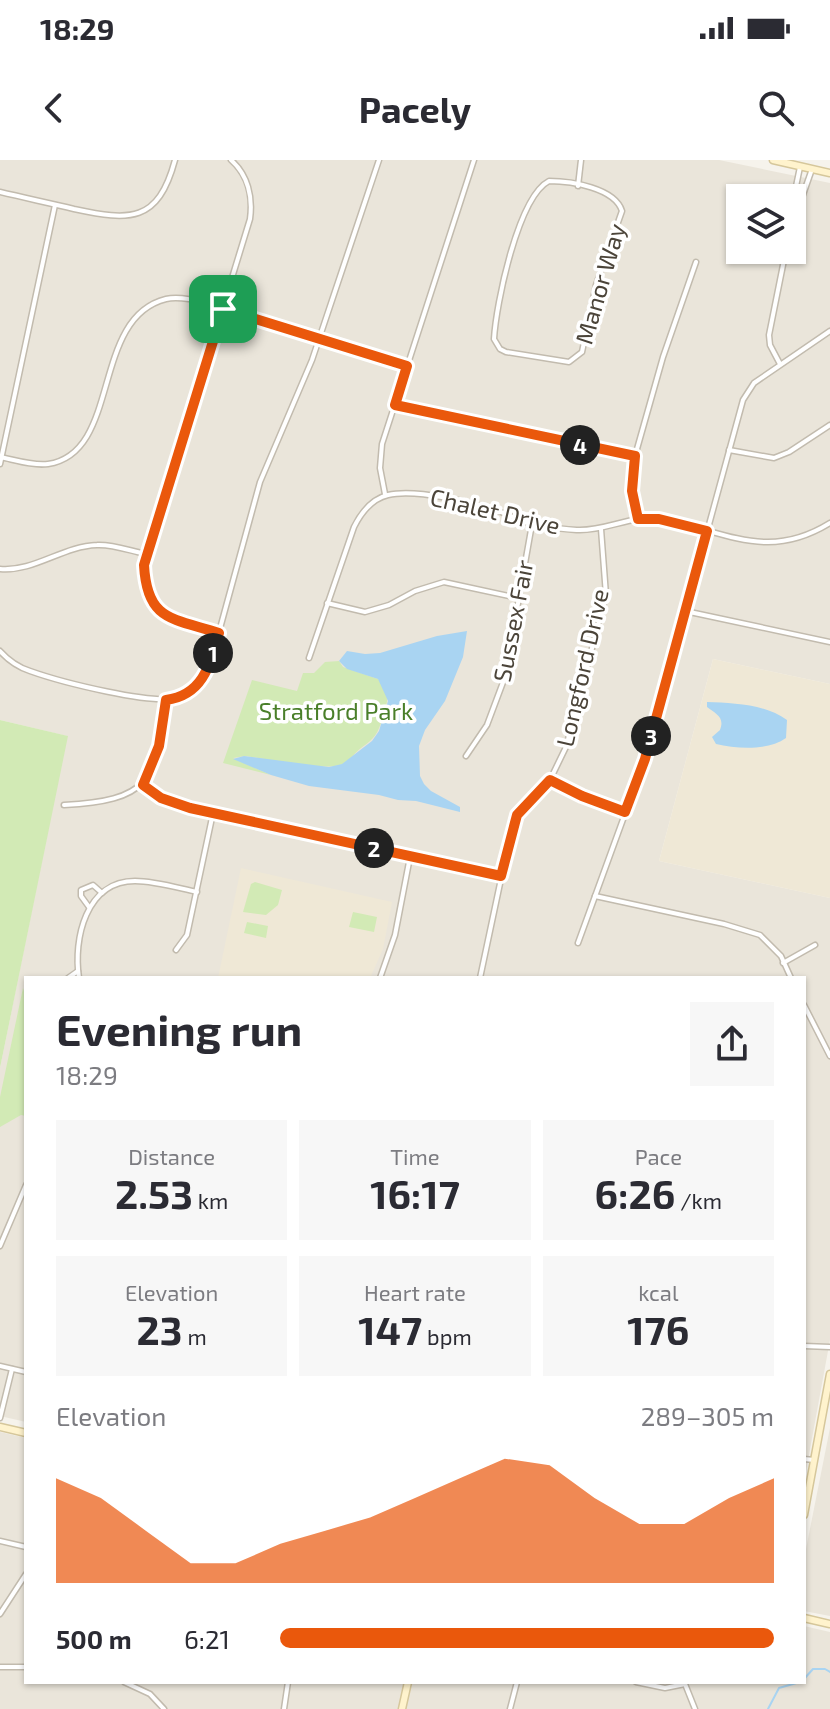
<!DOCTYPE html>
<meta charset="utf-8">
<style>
body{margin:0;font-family:"Exo 2",sans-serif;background:#f7f7f7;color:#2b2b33;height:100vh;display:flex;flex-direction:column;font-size:30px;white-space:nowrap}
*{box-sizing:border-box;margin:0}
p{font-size:26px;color:#7c7c81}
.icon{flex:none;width:44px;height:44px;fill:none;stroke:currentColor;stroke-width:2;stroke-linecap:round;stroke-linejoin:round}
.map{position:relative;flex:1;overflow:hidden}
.details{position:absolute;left:24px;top:816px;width:782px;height:708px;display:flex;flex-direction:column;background:#fff;border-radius:0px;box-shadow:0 2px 6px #0004}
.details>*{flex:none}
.fabs{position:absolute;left:726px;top:24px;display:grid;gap:16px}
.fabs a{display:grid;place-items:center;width:80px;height:80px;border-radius:0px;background:#fff;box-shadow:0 2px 6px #0004;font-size:40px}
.pin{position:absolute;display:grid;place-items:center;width:68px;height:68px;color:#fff;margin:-34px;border-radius:16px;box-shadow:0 4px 12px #0006}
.km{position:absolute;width:40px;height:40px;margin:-20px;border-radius:50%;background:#222;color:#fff;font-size:22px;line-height:40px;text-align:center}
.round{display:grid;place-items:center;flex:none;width:84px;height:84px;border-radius:0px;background:#f7f7f7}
.headline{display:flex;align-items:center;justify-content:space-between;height:136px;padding:0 32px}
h1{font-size:44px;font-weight:700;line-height:60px}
.figures{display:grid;grid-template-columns:repeat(3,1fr);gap:12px;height:136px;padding:8px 32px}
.figures div{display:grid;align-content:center;border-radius:0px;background:#f7f7f7;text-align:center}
.figures b{font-size:40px;font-weight:700}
.figures small{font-size:22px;font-weight:400}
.figures p{font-size:22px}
.chart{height:224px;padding:16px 32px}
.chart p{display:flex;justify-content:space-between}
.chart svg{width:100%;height:144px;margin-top:8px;fill:#ea580c;opacity:.7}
ul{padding:0 32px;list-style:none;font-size:26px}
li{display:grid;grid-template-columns:128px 96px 1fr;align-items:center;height:60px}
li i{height:20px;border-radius:10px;background:#ea580c}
.status{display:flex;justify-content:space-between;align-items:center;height:56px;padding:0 40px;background:#fff;direction:ltr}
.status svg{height:22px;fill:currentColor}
header{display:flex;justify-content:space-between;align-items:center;height:104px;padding:0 32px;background:#fff;font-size:36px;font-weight:700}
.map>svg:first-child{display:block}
.residential{fill:#eae5da;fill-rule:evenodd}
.education{fill:#efe8d6}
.green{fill:#d2eab5}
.water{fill:#a9d4f2}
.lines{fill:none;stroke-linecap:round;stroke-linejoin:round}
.stream{stroke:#a9d4f2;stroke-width:2}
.street-casing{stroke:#c2bbae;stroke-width:7}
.secondary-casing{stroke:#d6c79b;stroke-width:9}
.street{stroke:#fff;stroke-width:4}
.secondary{stroke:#fff3cd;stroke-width:6}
.route-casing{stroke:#fff;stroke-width:16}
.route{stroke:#ea580c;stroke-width:10}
.labels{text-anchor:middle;stroke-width:7;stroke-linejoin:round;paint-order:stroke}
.street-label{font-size:24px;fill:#4b4439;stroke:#fff}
.park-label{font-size:24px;fill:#4a7f2a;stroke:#fff}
</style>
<div class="status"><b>18:29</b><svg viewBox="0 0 49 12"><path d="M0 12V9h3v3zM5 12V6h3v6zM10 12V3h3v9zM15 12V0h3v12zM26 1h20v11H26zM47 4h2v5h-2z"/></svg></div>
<header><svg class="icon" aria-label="back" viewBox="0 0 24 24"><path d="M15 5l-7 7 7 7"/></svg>Pacely<svg class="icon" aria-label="search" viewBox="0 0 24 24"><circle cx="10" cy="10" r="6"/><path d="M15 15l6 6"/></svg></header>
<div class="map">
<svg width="830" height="1549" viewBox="0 0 830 1549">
<rect width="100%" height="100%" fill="#f6f3ec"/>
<g class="residential">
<path d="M 0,0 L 719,0 L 830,23 L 830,524 L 713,499 L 659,701 L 830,738 L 830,1180 L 804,1322 L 804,818 L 26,818 L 26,1262 L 0,1256 L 0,908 L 67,576 L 0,560 ZM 740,38 L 792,38 L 792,90 L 740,90 Z"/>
<polygon points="830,1268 830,1456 804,1451 804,1399"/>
<polygon points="0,1272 26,1278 26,1522 804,1522 804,1466 830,1472 830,1549 0,1549"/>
</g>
<g class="education">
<polygon points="713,499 830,524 830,738 659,701"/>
<polygon points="241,708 392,742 383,789 370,818 218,818"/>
</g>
<g class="green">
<path d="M 339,501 L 343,507 L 378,519 C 391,535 388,541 382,559 C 378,574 374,579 361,588 C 355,592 351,600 343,604 C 323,612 268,599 245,596 L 233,598 L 271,615 L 223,603 L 252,520 L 297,531 L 303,513 L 314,513 L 325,502 Z"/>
<polygon points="0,560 68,576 0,908"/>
<polygon points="255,722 282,730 278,745 266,755 243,752 251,724"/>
<polygon points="353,752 377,757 374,772 349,767"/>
<polygon points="247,762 268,766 266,778 244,773"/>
<polygon points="23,828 26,837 26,956 21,955 0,967 0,937"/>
</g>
<g class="water">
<polygon points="467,471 463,497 445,541 425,570 419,586 420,616 424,624 431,631 460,647 460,652 416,641 398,640 379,635 309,626 271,615 233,599 244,596 329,607 342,604 372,581 379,571 388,541 378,519 347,509 339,501 347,491 365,494 380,493 437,476"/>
<path d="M 707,542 C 733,543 765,544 787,560 L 786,578 C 768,591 737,589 716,584 L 712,577 L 720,570 C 725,557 716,554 707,547 Z"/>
</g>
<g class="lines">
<g class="stream">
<polyline points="804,1519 813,1509 825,1509 830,1512"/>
<polyline points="768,1549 779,1528 800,1522"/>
</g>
<defs>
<g id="street">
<path d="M 549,21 C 571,21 615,28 622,51 L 596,125 L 582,192 L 569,202 L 506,192 L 500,189 L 494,179 C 496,144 518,37 549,21 Z"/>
<polyline points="578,26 581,0"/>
<path d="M 0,32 C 25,38 49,43 74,49 C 130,61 158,63 175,0"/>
<polyline points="796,48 794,36 800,7"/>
<polyline points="792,66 812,9"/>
<polyline points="780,204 770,185 769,175 786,90"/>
<polyline points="395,245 635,296"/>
<polyline points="729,290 774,298 789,292 830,265"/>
<path d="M 0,297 C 15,300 33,306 48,304 C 122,293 90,158 166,139 C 191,133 242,155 267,163 C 313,177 360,192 407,206"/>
<polyline points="0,304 55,45"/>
<polyline points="385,334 380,308 382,284 474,0"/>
<polyline points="638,359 632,331 635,296 663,197 696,102"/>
<path d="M 0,409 C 34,412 63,386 97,385 C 113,384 130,391 146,394"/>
<polyline points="327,443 365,452 389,445 415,431 444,422 518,438"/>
<polyline points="685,451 830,482"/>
<path d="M 219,473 C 172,458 147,461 144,405 L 250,59 C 253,37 248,15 231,0"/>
<path d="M 0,491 C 8,500 18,507 30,511 C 58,521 156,547 182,537 C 201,529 206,512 213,494 L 260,322 L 312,200 L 379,0"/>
<path d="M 309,498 L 354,367 C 361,353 371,339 388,335 C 416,328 474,343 501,352 C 511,356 520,361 529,363 C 544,368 562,369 578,370 C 607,371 633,354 661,359 C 726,371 767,402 830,363"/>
<polyline points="466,596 487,565 505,517 532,364"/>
<polyline points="550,620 582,636 625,652"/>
<polyline points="143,625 161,638 190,648 501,716"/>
<path d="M 64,645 C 146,641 160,622 166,540"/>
<polyline points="595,736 724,764 760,775 781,796 791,818"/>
<polyline points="89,747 81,736 81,730 93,725 102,733"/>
<polyline points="578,783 645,599 743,240 754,223 830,171"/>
<polyline points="176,790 187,775 213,653"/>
<polyline points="783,803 815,785"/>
<polyline points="68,818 78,811"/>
<path d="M 79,818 C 73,779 86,721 135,721 C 155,721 178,728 197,732"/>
<polyline points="380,818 395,775 410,697"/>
<polyline points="480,818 512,667 520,650 550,620 566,587 606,435 601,369"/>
<polyline points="804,845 830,896"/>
<polyline points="0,1086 26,1025"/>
<polyline points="804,1186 830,1187"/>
<polyline points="0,1206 26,1212"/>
<polyline points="0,1258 12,1209"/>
<polyline points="804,1299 814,1300"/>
<polyline points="0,1381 26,1387"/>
<polyline points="0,1454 26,1414"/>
<polyline points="0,1507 26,1507"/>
<polyline points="124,1522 150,1534 164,1549"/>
<polyline points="636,1522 665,1528 685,1524"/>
<polyline points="685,1524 695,1549"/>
<polyline points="284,1549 288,1522"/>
<polyline points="510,1549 517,1522"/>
</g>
<g id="secondary">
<polyline points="773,0 830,13"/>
<polyline points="0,1267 26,1273"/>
<polyline points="804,1355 830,1214"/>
<polyline points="804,1458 830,1464"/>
<polyline points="402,1549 408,1522"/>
</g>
</defs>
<use href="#street" class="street-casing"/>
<use href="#secondary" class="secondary-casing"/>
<use href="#street" class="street"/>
<use href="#secondary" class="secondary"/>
</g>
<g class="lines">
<defs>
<path id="route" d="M 223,149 L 407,206 L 395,245 L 635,296 L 632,331 L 638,359 L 659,359 L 707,371 L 645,599 L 625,652 L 582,636 L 550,620 L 517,655 L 501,716 L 190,648 L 161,638 L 143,625 L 159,586 L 166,540 C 203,535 210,505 219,473 C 172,458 147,461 144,405 Z"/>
</defs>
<use href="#route" class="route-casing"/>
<use href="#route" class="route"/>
</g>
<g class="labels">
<g class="street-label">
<text transform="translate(601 124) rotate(-74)" y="8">Manor Way</text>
<text transform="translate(495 352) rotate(13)" y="8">Chalet Drive</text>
<text transform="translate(514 461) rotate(-79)" y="8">Sussex Fair</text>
<text transform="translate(583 508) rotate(-77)" y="8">Longford Drive</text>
</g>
<g class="park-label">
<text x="336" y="560">Stratford Park</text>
</g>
</g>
</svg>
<div class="fabs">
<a><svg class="icon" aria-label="layers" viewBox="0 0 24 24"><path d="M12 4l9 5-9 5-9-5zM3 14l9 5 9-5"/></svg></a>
</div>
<div class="pin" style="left:223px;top:149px;background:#1e9e55"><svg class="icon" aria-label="arrive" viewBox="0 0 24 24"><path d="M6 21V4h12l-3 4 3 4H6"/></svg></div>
<b class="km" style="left:213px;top:493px">1</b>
<b class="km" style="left:374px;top:688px">2</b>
<b class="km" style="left:651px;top:576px">3</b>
<b class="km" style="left:580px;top:285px">4</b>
<section class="details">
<div class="headline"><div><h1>Evening run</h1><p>18:29</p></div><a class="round"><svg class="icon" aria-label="share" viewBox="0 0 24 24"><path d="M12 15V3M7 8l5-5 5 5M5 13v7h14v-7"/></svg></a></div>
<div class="figures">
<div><p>Distance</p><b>2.53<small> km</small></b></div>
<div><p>Time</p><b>16:17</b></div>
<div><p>Pace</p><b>6:26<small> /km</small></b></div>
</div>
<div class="figures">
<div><p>Elevation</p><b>23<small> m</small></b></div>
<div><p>Heart rate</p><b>147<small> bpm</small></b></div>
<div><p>kcal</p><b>176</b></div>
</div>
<div class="chart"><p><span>Elevation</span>289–305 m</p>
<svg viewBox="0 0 160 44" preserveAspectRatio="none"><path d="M0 44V12L10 18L20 28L30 38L40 38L50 32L60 28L70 24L80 18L90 12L100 6L110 8L120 18L130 26L140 26L150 18L160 12V44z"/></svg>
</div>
<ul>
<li><b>500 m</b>6:21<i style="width:100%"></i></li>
</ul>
</section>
</div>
